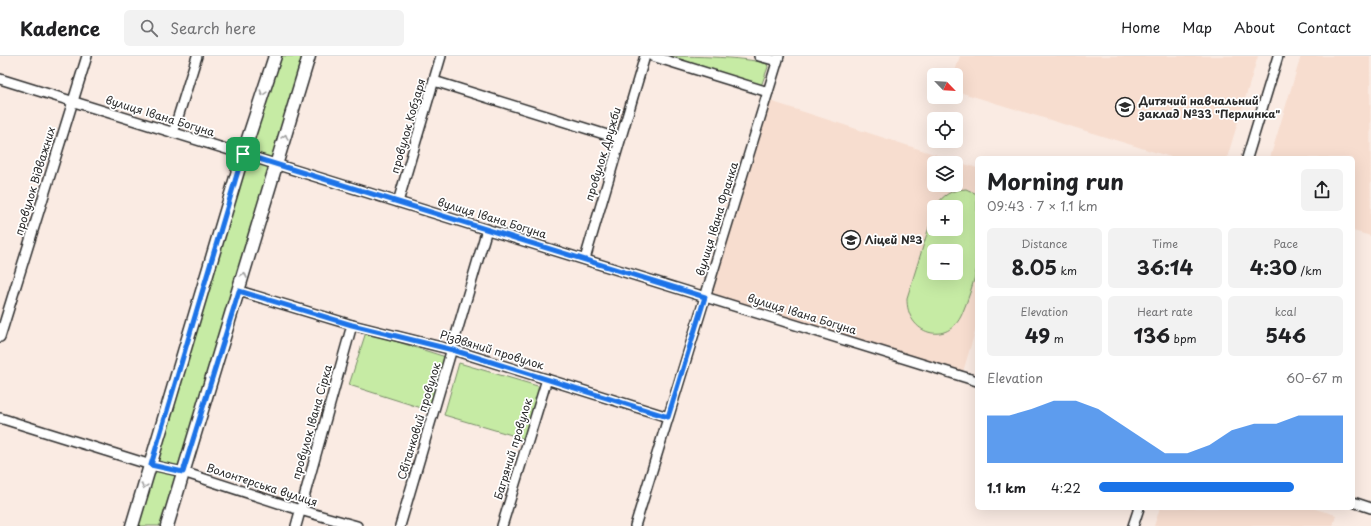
<!DOCTYPE html>
<meta charset="utf-8">
<style>
body{margin:0;font-family:"Playpen Sans",sans-serif;background:#f2f2f2;color:#202124;height:100vh;display:flex;flex-direction:column;font-size:15px;white-space:nowrap}
*{box-sizing:border-box;margin:0}
p{font-size:13px;color:#757577}
.icon{flex:none;width:22px;height:22px;fill:none;stroke:currentColor;stroke-width:2;stroke-linecap:round;stroke-linejoin:round}
.map{position:relative;flex:1;overflow:hidden}
.side{position:absolute;left:975px;top:100px;width:380px;height:354px;display:flex;flex-direction:column;background:#fff;border-radius:6px;box-shadow:0 4px 16px #0002}
.side>*{flex:none}
.needle{width:26px;rotate:115deg}
.controls{position:absolute;left:927px;top:12px;display:grid;gap:8px}
.controls a{display:grid;place-items:center;width:36px;height:36px;border-radius:6px;background:#fff;box-shadow:0 4px 16px #0002;font-size:20px}
.pin{position:absolute;display:grid;place-items:center;width:34px;height:34px;color:#fff;margin:-17px;border-radius:8px;box-shadow:0 2px 6px #0006}
.round{display:grid;place-items:center;flex:none;width:42px;height:42px;border-radius:6px;background:#f2f2f2}
.head{display:flex;align-items:center;justify-content:space-between;height:68px;padding:0 12px}
h1{font-size:22px;font-weight:700;line-height:30px}
.metrics{display:grid;grid-template-columns:repeat(3,1fr);gap:6px;height:68px;padding:4px 12px}
.metrics div{display:grid;align-content:center;border-radius:6px;background:#f2f2f2;text-align:center}
.metrics b{font-size:20px;font-weight:700}
.metrics small{font-size:11px;font-weight:400}
.metrics p{font-size:11px}
.chart{height:112px;padding:8px 12px}
.chart p{display:flex;justify-content:space-between}
.chart svg{width:100%;height:72px;margin-top:4px;fill:#1a73e8;opacity:.7}
ul{padding:0 12px;list-style:none;font-size:13px}
li{display:grid;grid-template-columns:64px 48px 1fr;align-items:center;height:30px}
li i{height:10px;border-radius:5px;background:#1a73e8}
header{display:flex;align-items:center;gap:24px;box-sizing:border-box;height:56px;padding:0 20px;background:#fff;border-bottom:1px solid #e0e0e0}
header strong{font-size:19px}
nav{display:flex;gap:22px;margin-inline-start:auto;font-size:14px}
.search{width:280px;height:36px;background:#f2f2f2;display:flex;align-items:center;gap:10px;box-sizing:border-box;padding:0 14px;border-radius:6px;color:#757577;font-size:15px}
.map>svg:first-child{display:block}
.built{fill:#f7ddcf;fill-rule:evenodd}
.green{fill:#c6eba4;stroke:#788b68;fill-rule:evenodd}
.lines{fill:none;stroke-linecap:round;stroke-linejoin:round}
.street-casing{stroke:#2b2b2b;stroke-width:12}
.secondary-casing{stroke:#2b2b2b;stroke-width:15}
.street{stroke:#fff;stroke-width:9}
.secondary{stroke:#fff;stroke-width:12}
.oneway{stroke:#a0a0a0}
.route-casing{stroke:#fff;stroke-width:8}
.route{stroke:#1a73e8;stroke-width:5}
.labels{text-anchor:middle;stroke-width:3.5;stroke-linejoin:round;paint-order:stroke}
.poi-label{font-size:11px;font-weight:bold;fill:#2b2b2b;stroke:#fff;text-anchor:start}
.street-label{font-size:11px;fill:#2b2b2b;stroke:#fff}
</style>
<header>
<strong>Kadence</strong>
<div class="search"><svg class="icon" aria-label="search" viewBox="0 0 24 24"><circle cx="10" cy="10" r="6"/><path d="M15 15l6 6"/></svg>Search here</div>
<nav><a>Home</a><a>Map</a><a>About</a><a>Contact</a></nav>
</header>
<div class="map">
<svg width="1371" height="470" viewBox="0 0 1371 470">
<rect width="100%" height="100%" fill="#faebe3"/>
<filter id="ink" filterUnits="userSpaceOnUse"><feTurbulence type="fractalNoise" baseFrequency=".025" numOctaves="2"/><feDisplacementMap in="SourceGraphic" scale="8" xChannelSelector="R" yChannelSelector="G"/><feConvolveMatrix kernelMatrix="1 2 1 2 8 2 1 2 1" color-interpolation-filters="sRGB"/></filter>
<g filter="url(#ink)">
<g class="built">
<polygon points="960,0 1258,0 1227,102 1174,102 956,35 956,19 954,19"/>
<polygon points="1301,0 1370,0 1371,180 1353,175 1353,102 1270,102"/>
<path d="M 770,45 L 977,112 L 977,269 L 962,319 L 705,241 ZM 934,107 L 956,107 L 956,129 L 934,129 ZM 934,151 L 956,151 L 956,173 L 934,173 ZM 934,195 L 956,195 L 956,217 L 934,217 Z"/>
<polygon points="1160,452 1312,452 1336,459 1333,470 1154,470"/>
</g>
<g class="green">
<polygon points="275,0 309,0 167,470 132,470"/>
<path d="M 652,0 C 679,0 746,0 767,8 L 768,11 L 760,33 Z"/>
<path d="M 966,133 L 977,138 C 977,154 977,170 977,187 C 977,195 978,204 977,211 C 974,226 968,244 962,258 C 948,291 906,279 907,242 L 934,155 L 934,173 L 956,173 L 956,151 L 935,151 C 943,139 951,134 966,133 ZM 934,195 L 956,195 L 956,217 L 934,217 Z"/>
<polygon points="366,276 449,302 431,355 349,329"/>
<polygon points="459,307 541,331 525,383 444,359"/>
</g>
<g class="lines">
<defs>
<g id="street">
<polyline points="652,0 768,36"/>
<polyline points="759,0 777,5"/>
<polyline points="0,23 977,325"/>
<polyline points="434,25 620,83"/>
<polyline points="173,77 197,0"/>
<polyline points="1247,102 1278,0"/>
<polyline points="398,146 441,0"/>
<polyline points="585,203 645,0"/>
<polyline points="239,235 352,269 453,294 668,361"/>
<polyline points="0,281 87,0"/>
<polyline points="0,362 151,409 183,416 300,454 357,470"/>
<polyline points="1353,446 1371,452"/>
<polyline points="296,470 352,269"/>
<polyline points="400,470 487,173"/>
<polyline points="502,470 547,323"/>
<polyline points="635,470 779,0"/>
<polyline points="1133,470 1139,452"/>
</g>
<g id="secondary">
<polyline points="132,470 243,98 275,0"/>
<polyline points="167,470 309,0"/>
</g>
</defs>
<use href="#street" class="street-casing"/>
<use href="#secondary" class="secondary-casing"/>
<use href="#street" class="street"/>
<use href="#secondary" class="secondary"/>
</g>
<defs><path id="oneway-chevron" d="M-2-3.5L2.5 0L-2 3.5" fill="none" stroke-width="1.6" stroke-linecap="round" stroke-linejoin="round"/></defs>
<g class="oneway">
<use href="#oneway-chevron" transform="translate(263 37) rotate(108)"/>
<use href="#oneway-chevron" transform="translate(285 81) rotate(-74)"/>
<use href="#oneway-chevron" transform="translate(244 219) rotate(-73)"/>
<use href="#oneway-chevron" transform="translate(144 430) rotate(107)"/>
</g>
</g>
<g class="lines" filter="url(#ink)">
<defs>
<polygon id="route" points="243,98 705,241 668,361 453,294 352,269 239,235 183,416 151,409"/>
</defs>
<use href="#route" class="route-casing"/>
<use href="#route" class="route"/>
</g>
<defs>
<symbol id="school-ring" viewBox="-11 -11 22 22"><circle r="9.5" fill="#fff" stroke="#2b2b2b" stroke-width="1.5"/><path d="M0-5L7-2L0 1L-7-2ZM-4 1L0 2.5L4 1V4Q0 6-4 4Z" fill="#2b2b2b"/></symbol>
</defs>
<g fill-rule="evenodd">
<use href="#school-ring" x="1114" y="40" width="22" height="22"/>
<use href="#school-ring" x="840" y="173" width="22" height="22"/>
</g>
<g class="labels">
<g class="poi-label">
<text x="1139" y="49">Дитячий навчальний<tspan x="1139" dy="13">заклад №33 "Перлинка"</tspan></text>
<text x="865" y="188">Ліцей №3</text>
</g>
<g class="street-label">
<text transform="translate(160 60) rotate(17)" y="4">вулиця Івана Богуна</text>
<text transform="translate(408 70) rotate(-74)" y="4">провулок Кобзаря</text>
<text transform="translate(603 98) rotate(-73)" y="4">провулок Дружби</text>
<text transform="translate(35 125) rotate(-73)" y="4">провулок Відважних</text>
<text transform="translate(492 162) rotate(17)" y="4">вулиця Івана Богуна</text>
<text transform="translate(717 163) rotate(-73)" y="4">вулиця Івана Франка</text>
<text transform="translate(802 258) rotate(17)" y="4">вулиця Івана Богуна</text>
<text transform="translate(492 294) rotate(17)" y="4">Різдвяний провулок</text>
<text transform="translate(419 365) rotate(-73)" y="4">Світанковий провулок</text>
<text transform="translate(312 366) rotate(-74)" y="4">провулок Івана Сірка</text>
<text transform="translate(513 393) rotate(-73)" y="4">Багряний провулок</text>
<text transform="translate(262 429) rotate(18)" y="4">Волонтерська вулиця</text>
</g>
</g>
</svg>
<div class="controls">
<a><svg class="needle" viewBox="-14 -14 28 28"><path d="M0-13l5 13h-10z" fill="#e53935"/><path d="M0 13l5-13h-10z" fill="#757577"/></svg></a>
<a><svg class="icon" aria-label="locate" viewBox="0 0 24 24"><circle cx="12" cy="12" r="6"/><path d="M12 2v4M12 18v4M2 12h4M18 12h4"/></svg></a>
<a><svg class="icon" aria-label="layers" viewBox="0 0 24 24"><path d="M12 4l9 5-9 5-9-5zM3 14l9 5 9-5"/></svg></a>
<a>+</a>
<a>−</a>
</div>
<div class="pin" style="left:243px;top:98px;background:#1e9e55"><svg class="icon" aria-label="arrive" viewBox="0 0 24 24"><path d="M6 21V4h12l-3 4 3 4H6"/></svg></div>
<section class="side">
<div class="head"><div><h1>Morning run</h1><p>09:43 · 7 × 1.1 km</p></div><a class="round"><svg class="icon" aria-label="share" viewBox="0 0 24 24"><path d="M12 15V3M7 8l5-5 5 5M5 13v7h14v-7"/></svg></a></div>
<div class="metrics">
<div><p>Distance</p><b>8.05<small> km</small></b></div>
<div><p>Time</p><b>36:14</b></div>
<div><p>Pace</p><b>4:30<small> /km</small></b></div>
</div>
<div class="metrics">
<div><p>Elevation</p><b>49<small> m</small></b></div>
<div><p>Heart rate</p><b>136<small> bpm</small></b></div>
<div><p>kcal</p><b>546</b></div>
</div>
<div class="chart"><p><span>Elevation</span>60–67 m</p>
<svg viewBox="0 0 160 44" preserveAspectRatio="none"><path d="M0 44V15L10 15L20 11L30 6L40 6L50 11L60 20L70 29L80 38L90 38L100 33L110 24L120 20L130 20L140 15L150 15L160 15V44z"/></svg>
</div>
<ul>
<li><b>1.1 km</b>4:22<i style="width:80%"></i></li>
</ul>
</section>
</div>
